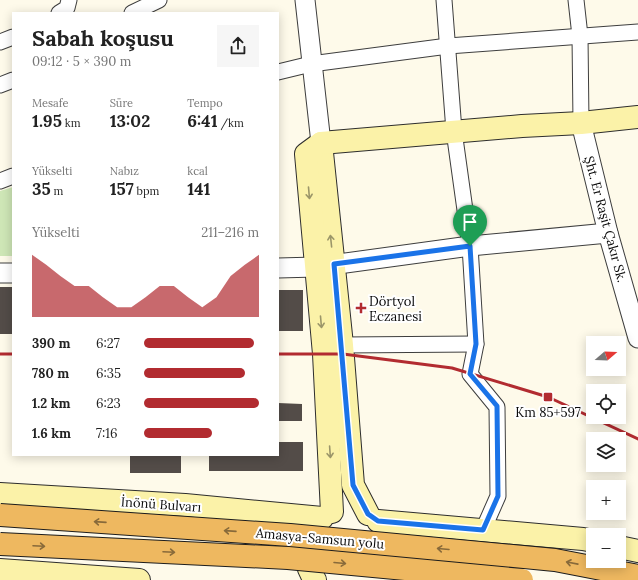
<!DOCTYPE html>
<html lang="tr">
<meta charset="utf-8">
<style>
body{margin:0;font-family:Lora,serif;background:#f6f6f6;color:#222;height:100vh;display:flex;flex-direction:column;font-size:15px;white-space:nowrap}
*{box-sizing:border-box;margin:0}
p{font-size:13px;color:#767676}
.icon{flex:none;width:22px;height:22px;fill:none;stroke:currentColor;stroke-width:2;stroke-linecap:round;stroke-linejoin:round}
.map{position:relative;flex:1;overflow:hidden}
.details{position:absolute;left:12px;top:12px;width:267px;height:444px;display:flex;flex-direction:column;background:#fff;border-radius:0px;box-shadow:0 2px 10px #0003}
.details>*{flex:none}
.needle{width:26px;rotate:71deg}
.controls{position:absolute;left:586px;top:336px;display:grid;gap:8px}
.controls a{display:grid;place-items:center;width:40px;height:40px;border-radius:0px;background:#fff;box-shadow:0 2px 10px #0003;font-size:20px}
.pin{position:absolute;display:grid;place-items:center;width:34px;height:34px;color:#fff;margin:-41px -17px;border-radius:50% 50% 50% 0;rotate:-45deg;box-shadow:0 0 4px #0007}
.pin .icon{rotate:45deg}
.round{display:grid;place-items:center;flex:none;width:42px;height:42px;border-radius:0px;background:#f6f6f6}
.summary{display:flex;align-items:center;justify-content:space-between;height:68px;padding:0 20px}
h1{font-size:22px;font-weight:700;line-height:30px}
.metrics{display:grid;grid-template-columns:repeat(3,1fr);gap:6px;height:68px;padding:4px 20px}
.metrics div{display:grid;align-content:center}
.metrics b{font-size:17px;font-weight:700}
.metrics small{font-size:11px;font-weight:400}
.metrics p{font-size:11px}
.chart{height:112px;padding:8px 20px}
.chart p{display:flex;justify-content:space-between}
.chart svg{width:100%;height:72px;margin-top:4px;fill:#b22b30;opacity:.7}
ul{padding:0 20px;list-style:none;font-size:13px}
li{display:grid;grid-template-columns:64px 48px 1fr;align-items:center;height:30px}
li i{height:10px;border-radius:5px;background:#b22b30}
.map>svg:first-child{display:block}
.green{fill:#cee6b6}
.building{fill:#534c48}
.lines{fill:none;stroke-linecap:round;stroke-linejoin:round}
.minor-casing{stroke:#3e3e3e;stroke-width:17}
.tertiary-casing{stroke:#3e3e3e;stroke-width:21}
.secondary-casing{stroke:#2d2d2d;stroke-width:24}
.minor{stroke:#fff;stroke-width:15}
.tertiary{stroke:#fff;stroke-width:19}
.secondary{stroke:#fbf2a8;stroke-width:22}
.rail{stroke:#b22b30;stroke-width:3}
.trunk-bridge-casing{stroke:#1c1c1c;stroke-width:24;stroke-linecap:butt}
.trunk-bridge{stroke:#eeb860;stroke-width:22}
.oneway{stroke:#9b9669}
.oneway2{stroke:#886a3a}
.route-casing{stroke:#fff;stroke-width:8}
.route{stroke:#1a73e8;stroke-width:5}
.poi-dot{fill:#b22b30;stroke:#fff;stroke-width:1.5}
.labels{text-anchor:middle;stroke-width:4;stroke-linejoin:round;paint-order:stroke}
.street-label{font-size:13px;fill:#0b0b0b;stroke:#fff}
.poi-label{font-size:13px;fill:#0b0b0b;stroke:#fff;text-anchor:start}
</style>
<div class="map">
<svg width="638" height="580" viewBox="0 0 638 580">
<rect width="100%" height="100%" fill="#fefaea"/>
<polygon class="green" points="13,187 13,256 0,256 0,191"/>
<g class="building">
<rect x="0" y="287" width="13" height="47"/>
<rect x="278" y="290" width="25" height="41"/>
<polygon points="278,403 302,404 302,421 278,421"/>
<polygon points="278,442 303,442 303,471 209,471 209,455 278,455"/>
<rect x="130" y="455" width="51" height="18"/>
</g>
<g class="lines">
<defs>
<g id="minor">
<polyline points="444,0 454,131 470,246 476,344 470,374 497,407 498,496 483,530"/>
<polyline points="576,0 580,36 581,123"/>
<polyline points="59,13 67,8 69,0"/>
<polyline points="132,13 159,0"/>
<polyline points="0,42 13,37"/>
<polyline points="278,72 311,64 448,46 638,32"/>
<polyline points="0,85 13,80"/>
<polyline points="0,181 13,176"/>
<polyline points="342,345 476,344"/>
</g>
<g id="tertiary">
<polyline points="305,0 321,143"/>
<polyline points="581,123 608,233 638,338"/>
<polyline points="278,268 316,267 470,246 608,233"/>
<polyline points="0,273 13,273"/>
</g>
<g id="secondary">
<polyline points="321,143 342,345 353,485 368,514"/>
<polyline points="0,494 185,505 322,518"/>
<polyline points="332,512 324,354 306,154 321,143 522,126 581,123 638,117"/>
<polyline points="378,521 583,539 593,541"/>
<polyline points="619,547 638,551"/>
<polyline points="0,570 139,580"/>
<path d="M 315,580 C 302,561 303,539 319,521"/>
</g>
</defs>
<use href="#minor" class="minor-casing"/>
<use href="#tertiary" class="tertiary-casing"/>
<use href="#secondary" class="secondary-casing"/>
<use href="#minor" class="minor"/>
<use href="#tertiary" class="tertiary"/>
<use href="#secondary" class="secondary"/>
<g class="rail">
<polyline points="0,354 13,354"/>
<polyline points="278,354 343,354 452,368 548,397 638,439"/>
</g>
<defs>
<g id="trunk-bridge">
<polyline points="0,515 290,535 555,560 638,576"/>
<polyline points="0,544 288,558 522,580"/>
</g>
</defs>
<use href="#trunk-bridge" class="trunk-bridge-casing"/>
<use href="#trunk-bridge" class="trunk-bridge"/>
</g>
<defs><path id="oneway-shaft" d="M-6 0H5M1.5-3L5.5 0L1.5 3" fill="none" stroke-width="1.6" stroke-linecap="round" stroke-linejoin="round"/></defs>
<g class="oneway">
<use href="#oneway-shaft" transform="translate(309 193) rotate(85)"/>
<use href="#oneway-shaft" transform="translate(331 241) rotate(-96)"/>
<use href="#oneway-shaft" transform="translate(321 322) rotate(85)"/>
<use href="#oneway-shaft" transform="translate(330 452) rotate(86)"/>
</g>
<g class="oneway2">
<use href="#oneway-shaft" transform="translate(100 522) rotate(-176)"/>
<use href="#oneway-shaft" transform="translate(230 531) rotate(-176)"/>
<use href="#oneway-shaft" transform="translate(39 546) rotate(3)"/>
<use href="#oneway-shaft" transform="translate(443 549) rotate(-175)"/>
<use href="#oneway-shaft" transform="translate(169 552) rotate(3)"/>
<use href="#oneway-shaft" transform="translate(340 563) rotate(5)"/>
<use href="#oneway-shaft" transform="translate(572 563) rotate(-169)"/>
</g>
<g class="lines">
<defs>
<polygon id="route" points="470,246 476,344 470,374 497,406 498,496 483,530 378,521 368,514 353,485 334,264"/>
</defs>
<use href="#route" class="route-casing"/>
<use href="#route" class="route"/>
</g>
<g class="poi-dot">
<path d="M359 302h4v4h4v4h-4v4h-4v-4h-4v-4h4z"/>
<rect x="543" y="392" width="10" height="10" rx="2"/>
</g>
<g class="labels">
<g class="street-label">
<text transform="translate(606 219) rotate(75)" y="5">Şht. Er Raşit Çakır Sk.</text>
<text transform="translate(161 504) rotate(4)" y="5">İnönü Bulvarı</text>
<text transform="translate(320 538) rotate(5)" y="5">Amasya-Samsun yolu</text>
</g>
<g class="poi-label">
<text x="369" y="306">Dörtyol<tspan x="369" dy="15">Eczanesi</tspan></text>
<text x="548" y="417" text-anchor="middle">Km 85+597</text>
</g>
</g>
</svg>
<div class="controls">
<a><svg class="needle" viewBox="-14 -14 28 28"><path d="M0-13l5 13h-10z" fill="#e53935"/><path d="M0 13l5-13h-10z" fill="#767676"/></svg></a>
<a><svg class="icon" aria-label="locate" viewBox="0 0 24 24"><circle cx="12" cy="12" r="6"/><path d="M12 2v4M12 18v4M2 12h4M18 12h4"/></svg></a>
<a><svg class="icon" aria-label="layers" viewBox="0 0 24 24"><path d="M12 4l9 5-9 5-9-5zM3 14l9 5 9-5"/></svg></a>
<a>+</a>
<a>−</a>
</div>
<div class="pin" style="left:470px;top:246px;background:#1e9e55"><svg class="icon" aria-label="arrive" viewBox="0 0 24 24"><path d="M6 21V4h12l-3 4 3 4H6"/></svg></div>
<section class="details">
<div class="summary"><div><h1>Sabah koşusu</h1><p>09:12 · 5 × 390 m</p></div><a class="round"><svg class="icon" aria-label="share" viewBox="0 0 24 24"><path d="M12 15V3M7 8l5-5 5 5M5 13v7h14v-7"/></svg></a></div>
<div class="metrics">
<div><p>Mesafe</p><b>1.95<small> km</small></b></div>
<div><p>Süre</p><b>13:02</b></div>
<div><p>Tempo</p><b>6:41<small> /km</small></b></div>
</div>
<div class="metrics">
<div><p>Yükselti</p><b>35<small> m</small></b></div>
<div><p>Nabız</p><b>157<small> bpm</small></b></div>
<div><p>kcal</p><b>141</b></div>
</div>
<div class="chart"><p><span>Yükselti</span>211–216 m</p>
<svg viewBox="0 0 160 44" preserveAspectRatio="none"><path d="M0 44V6L10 12L20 19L30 25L40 25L50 32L60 38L70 38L80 32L90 25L100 25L110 32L120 38L130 32L140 19L150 12L160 6V44z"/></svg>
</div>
<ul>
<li><b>390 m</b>6:27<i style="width:96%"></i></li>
<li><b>780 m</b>6:35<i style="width:88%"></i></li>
<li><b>1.2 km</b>6:23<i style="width:100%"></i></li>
<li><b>1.6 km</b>7:16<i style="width:59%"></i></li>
</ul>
</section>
</div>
